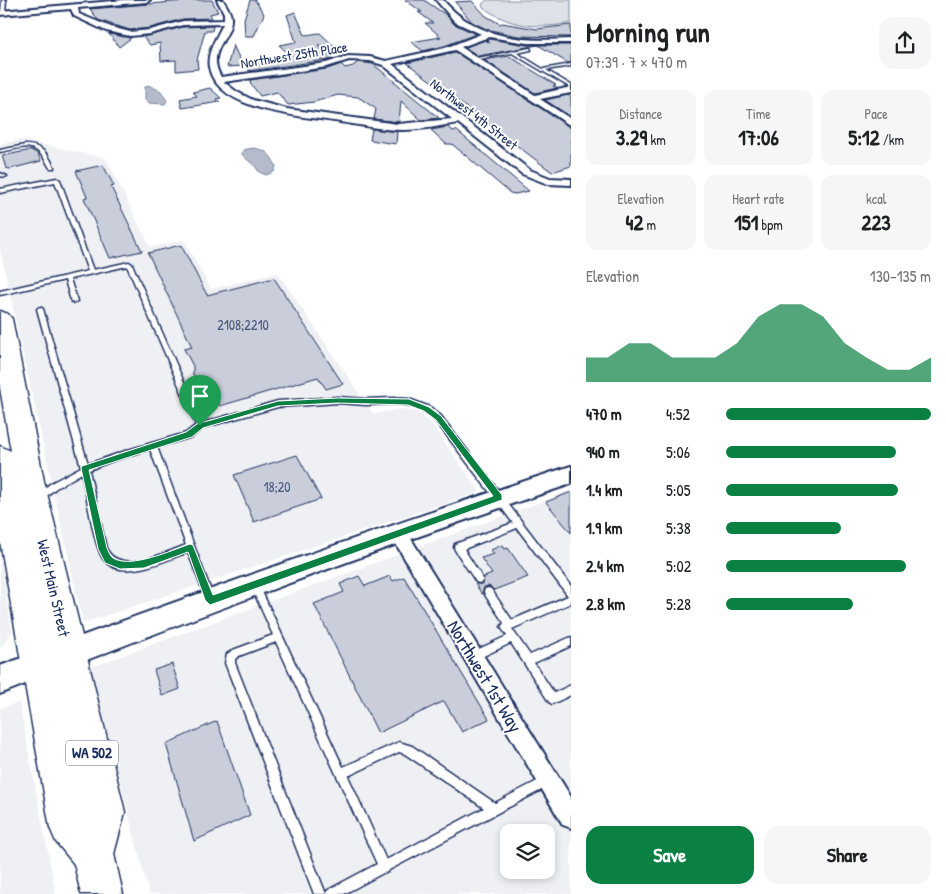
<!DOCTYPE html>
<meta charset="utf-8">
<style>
body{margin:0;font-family:"Patrick Hand",sans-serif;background:#f6f6f6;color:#202124;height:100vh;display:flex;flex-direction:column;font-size:19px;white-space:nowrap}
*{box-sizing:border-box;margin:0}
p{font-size:16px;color:#757577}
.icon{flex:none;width:28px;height:28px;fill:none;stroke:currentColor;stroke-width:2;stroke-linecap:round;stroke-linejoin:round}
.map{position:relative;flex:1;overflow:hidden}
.drawer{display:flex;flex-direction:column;background:#fff;width:375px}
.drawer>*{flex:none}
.buttons{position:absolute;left:500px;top:824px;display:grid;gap:10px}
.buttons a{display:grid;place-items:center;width:55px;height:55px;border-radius:10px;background:#fff;box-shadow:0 2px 8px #0003;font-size:25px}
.pin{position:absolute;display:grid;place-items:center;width:42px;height:42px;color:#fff;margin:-51px -21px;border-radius:50% 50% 50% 0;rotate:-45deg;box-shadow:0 0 5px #0007}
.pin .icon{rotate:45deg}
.round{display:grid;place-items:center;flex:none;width:52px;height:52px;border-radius:15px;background:#f6f6f6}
.head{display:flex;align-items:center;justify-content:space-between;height:85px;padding:0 15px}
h1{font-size:28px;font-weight:700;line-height:38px}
.metrics{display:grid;grid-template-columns:repeat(3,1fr);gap:8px;height:85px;padding:5px 15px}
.metrics div{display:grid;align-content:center;border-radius:12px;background:#f6f6f6;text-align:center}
.metrics b{font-size:21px;font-weight:700}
.metrics small{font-size:14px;font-weight:400}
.metrics p{font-size:14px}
.chart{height:140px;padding:10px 15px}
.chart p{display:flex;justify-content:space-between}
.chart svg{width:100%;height:90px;margin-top:5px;fill:#0b8043;opacity:.7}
.button{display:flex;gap:10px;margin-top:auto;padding:10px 15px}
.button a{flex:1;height:58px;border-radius:15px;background:#0b8043;color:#fff;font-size:20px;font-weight:700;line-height:58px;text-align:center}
.button a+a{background:#f6f6f6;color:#202124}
ul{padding:0 15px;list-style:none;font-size:16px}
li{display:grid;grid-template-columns:80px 60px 1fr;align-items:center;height:38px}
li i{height:12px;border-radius:6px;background:#0b8043}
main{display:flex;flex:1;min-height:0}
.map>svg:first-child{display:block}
.built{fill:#eff0f4;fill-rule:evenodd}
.green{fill:#dee1e7;stroke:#7c88a2}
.water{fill:#b5bbca;stroke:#77839f}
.building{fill:#caceda;stroke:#1b2f5e}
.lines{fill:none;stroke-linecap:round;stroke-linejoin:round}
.lane-casing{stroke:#1b2f5e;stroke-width:3}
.street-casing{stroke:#1b2f5e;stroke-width:4}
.secondary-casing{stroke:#1b2f5e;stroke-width:4}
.highway-casing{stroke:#1b2f5e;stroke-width:3}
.lane{fill:#fff;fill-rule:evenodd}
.street{fill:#fff;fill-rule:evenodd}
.secondary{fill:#fff;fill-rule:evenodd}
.highway{fill:#fff;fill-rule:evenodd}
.route{fill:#0b8043;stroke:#fff;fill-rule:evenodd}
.labels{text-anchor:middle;stroke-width:4;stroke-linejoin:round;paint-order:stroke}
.far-street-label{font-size:14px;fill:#1b2f5e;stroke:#fff}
.number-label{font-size:14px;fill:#47577d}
.shield{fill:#fff;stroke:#5f6d8e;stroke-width:1}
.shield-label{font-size:15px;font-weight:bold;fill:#1b2f5e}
.street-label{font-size:16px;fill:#1b2f5e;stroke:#fff}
.near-street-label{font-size:19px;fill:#1b2f5e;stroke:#fff}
</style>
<main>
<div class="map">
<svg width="571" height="894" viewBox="0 0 571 894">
<rect width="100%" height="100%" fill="#fff"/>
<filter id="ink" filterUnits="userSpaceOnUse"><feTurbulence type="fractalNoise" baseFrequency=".02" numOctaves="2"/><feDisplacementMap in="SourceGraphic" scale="10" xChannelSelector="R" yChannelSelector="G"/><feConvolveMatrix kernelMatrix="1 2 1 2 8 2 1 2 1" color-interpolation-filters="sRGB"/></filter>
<g filter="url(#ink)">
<g class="built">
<polygon points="21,140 106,158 150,247 184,240 211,289 278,273 373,414 402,409 419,413 430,422 480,492 83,623 0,250 0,144"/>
<path d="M 571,491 L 571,894 L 149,894 L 91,667 ZM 509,832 L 546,832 L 546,870 L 509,870 Z"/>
<polygon points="0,554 12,632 0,648"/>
<polygon points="19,702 56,894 0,894 0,709"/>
</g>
<path class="green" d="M 487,0 L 571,0 L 571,23 C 539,29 509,27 483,7 L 482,4 Z"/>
<g class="water">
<polygon points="148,85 161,91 167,101 165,104 148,103 145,99 145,87"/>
<path d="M 253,148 C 267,150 270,154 276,166 L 274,172 L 266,175 L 259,172 C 255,164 247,161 242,154 L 243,150 Z"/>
</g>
<g class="building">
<polygon points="197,0 212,0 218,12 210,14 212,18 183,19 150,28 130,30 98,20 90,9"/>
<polygon points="250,0 255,0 264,14 254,36 245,36 244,19"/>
<polygon points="405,0 424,0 446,15 454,24 476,34 444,46 423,51 411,42 441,37 425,23 433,23 418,12 422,12"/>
<polygon points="472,1 486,16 500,24 502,23 537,29 571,25 571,37 518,36 486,29 472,22 455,2"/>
<polygon points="295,12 305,35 320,33 334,46 318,46 334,59 249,71 248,62 290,55 279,45 296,42 287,15"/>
<polygon points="213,26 212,31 205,31 197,60 198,69 176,71 176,60 161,61 160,43 150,45 143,37 183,27"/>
<polygon points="109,34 130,38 131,38 119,47"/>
<polygon points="489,39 527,45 538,45 478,56 465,47 485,40 490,43 487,40"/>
<polygon points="233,45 243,66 227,67"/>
<polygon points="538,45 571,45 571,62 568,63"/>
<polygon points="455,52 571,128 571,166 552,172 407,63"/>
<polygon points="509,56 556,85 553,86 557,88 535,93 484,60"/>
<polygon points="358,62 373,64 439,118 421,120 401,101 399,122 374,119 376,109 358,97 338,95 314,102 288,105 277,92 260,96 251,84 250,80 327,69 341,64 345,68 353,66"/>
<polygon points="210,88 221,98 216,99 220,102 182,108 180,99 197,96 193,92"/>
<polygon points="568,95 571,97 571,117 545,100"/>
<polygon points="448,127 453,131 456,130 529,191 515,194 510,193 452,144 446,144 431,130"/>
<polygon points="372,129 397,132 396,144 370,140"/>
<polygon points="31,150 38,154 41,161 10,169 6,168 2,156"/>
<polygon points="103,165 114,186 111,187 142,251 110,258 84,198 87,197 76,171"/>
<polygon points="181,245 207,295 274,278 343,384 326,389 318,377 220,406 217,399 209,401 200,382 193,375 193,366 184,349 192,347 148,253"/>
<polygon points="297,455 321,499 254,522 234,475"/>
<polygon points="571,492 571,533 546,502"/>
<polygon points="502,545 505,549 508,548 528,577 494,590 489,586 484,587 482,594 475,584 483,584 484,577 492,574 481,558 494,554 491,550"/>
<polygon points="359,576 365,586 390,576 393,581 404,577 489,719 462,732 444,701 378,733 314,604 344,592 340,584"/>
<polygon points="172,664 180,689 162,696 154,670"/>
<polygon points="217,721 250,815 194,841 166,744"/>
</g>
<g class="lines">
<defs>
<g id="lane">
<polygon points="2,0 6,0 5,13 3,14 1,13"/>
<polygon points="530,48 531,50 517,53 543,69 571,64 571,66 546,70 571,85 571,88 512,53 474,60 472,59"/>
<path d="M 25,145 C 41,145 48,153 54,167 L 54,168 L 50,168 C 35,140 27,147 0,152 L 0,150 Z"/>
<polygon points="0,173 7,176 5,177 0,176"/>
<path d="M 57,178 L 60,180 L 93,270 L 129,262 L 132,264 L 202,423 L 278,401 L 338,397 L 366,399 L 393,398 L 409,399 L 430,407 L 441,416 L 571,586 L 571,603 L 512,629 L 530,655 L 571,637 L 571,646 L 534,663 L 554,693 L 571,685 L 571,695 L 552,704 L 549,702 L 511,643 L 473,661 L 470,659 L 468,656 L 470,653 L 507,636 L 501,627 L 504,623 L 485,595 L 484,592 L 485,589 L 488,588 L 491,589 L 512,620 L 568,596 L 517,528 L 464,549 L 483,579 L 482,582 L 479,583 L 476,582 L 455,550 L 454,547 L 455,544 L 513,523 L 435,420 L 424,411 L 408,405 L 393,404 L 366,405 L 338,403 L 278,407 L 202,428 L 192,437 L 157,447 L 214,599 L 213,602 L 210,603 L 207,602 L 206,599 L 188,552 C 167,560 122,582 104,560 C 94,549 86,490 82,473 L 56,488 L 43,499 L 40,500 L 37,499 L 36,497 L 37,495 L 51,483 L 81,467 L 37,309 L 38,308 L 40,307 L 43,309 L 88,464 L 131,449 L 186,433 L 196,425 L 127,266 L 70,279 L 77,301 L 74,303 L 71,301 L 65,280 L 0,295 L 0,291 L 88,271 L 55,182 L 0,193 L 0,189 ZM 150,449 L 186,545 C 165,553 119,576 106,548 L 89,470 L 112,461 Z"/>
<path d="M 255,582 L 258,583 L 343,767 L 399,742 L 412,746 L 495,803 L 547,776 L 551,777 L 552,781 L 551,785 L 389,870 L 388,872 L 383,873 L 344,894 L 326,894 L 328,890 L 377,864 L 276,642 L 239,656 L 235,659 L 235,663 L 326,894 L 314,894 L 225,663 L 227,654 L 233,650 L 273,635 L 251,586 L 252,583 ZM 399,752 L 405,754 L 484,808 L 386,860 L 348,776 Z"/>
</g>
<g id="street">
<path d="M 124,0 L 150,0 L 147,2 L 78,8 L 79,14 L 111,27 L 130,32 L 150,30 L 183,21 L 224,20 L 224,13 L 217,0 L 223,0 C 226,5 231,12 231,18 C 232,39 205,50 221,77 L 326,63 L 348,56 L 370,57 L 386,61 L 445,48 L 481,34 L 455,22 L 436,0 L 443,0 C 476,39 523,42 571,39 L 571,43 L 527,43 L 489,37 L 461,47 L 535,95 L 571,87 L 571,93 L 540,99 L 571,119 L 571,126 L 455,50 L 392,64 L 530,170 L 550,178 L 571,179 L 571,185 L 548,184 L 522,174 L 458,123 C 440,126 422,130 404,130 C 382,130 361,125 340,122 C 304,116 217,112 209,67 C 206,53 217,37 223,24 L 183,25 L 150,34 L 130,36 L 106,31 L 74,16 L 71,9 L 0,15 L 0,11 ZM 349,60 L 370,61 L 383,65 L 452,119 L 398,124 L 287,109 L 253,100 L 237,92 L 224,82 L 327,67 Z"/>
<polygon points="399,527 405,529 571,797 571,828 563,825 393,539 391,534 393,529"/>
</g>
<path id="secondary" d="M 571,466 L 571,484 C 379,548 189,619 0,694 L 0,666 C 189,596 379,528 571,466 Z"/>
<polygon id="highway" points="0,311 8,314 12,319 44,481 125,812 114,854 123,894 81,894 74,864 56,842 50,828 0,541 0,446 11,451 0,388"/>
</defs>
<use href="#lane" class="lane-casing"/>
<use href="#street" class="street-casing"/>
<use href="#secondary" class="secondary-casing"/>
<use href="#highway" class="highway-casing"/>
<use href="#lane" class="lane"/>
<use href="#street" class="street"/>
<use href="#secondary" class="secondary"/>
<use href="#highway" class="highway"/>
</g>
</g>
<path class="route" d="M 338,398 L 409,399 L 429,407 L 441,416 L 502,495 L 502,500 L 210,605 L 205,600 L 188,552 L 144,568 L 120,569 L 105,563 L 98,549 L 81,468 L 82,466 L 186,432 L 197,424 L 278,401 ZM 338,403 L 408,405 L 424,411 L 436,420 L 493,496 L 213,595 L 193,545 L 190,544 C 172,550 131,569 113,558 C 110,556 109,552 107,548 L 89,470 L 192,437 L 203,428 L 278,406 Z"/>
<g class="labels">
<g class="far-street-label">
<text transform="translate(294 55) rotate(-9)" y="5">Northwest 25th Place</text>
<text transform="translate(474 114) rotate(38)" y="5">Northwest 4th Street</text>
</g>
<g class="number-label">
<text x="243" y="330">2108;2210</text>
<text x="277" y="492">18;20</text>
</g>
<rect class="shield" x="66" y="740.5" width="52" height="25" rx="4"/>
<g class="shield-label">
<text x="92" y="758">WA 502</text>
</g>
<g class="street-label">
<text transform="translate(54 588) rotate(77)" y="6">West Main Street</text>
</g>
<g class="near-street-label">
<text transform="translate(485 676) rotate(59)" y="7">Northwest 1st Way</text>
</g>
</g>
</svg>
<div class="buttons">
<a><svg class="icon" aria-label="layers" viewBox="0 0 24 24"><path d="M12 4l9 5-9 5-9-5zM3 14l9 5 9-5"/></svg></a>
</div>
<div class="pin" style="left:200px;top:426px;background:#1e9e55"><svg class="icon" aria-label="arrive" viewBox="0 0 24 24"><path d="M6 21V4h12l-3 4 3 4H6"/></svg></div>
</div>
<section class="drawer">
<div class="head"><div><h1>Morning run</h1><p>07:39 · 7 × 470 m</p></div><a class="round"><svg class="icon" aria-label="share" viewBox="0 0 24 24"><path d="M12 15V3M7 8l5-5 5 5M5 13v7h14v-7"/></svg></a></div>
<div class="metrics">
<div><p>Distance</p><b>3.29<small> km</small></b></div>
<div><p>Time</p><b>17:06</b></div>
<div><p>Pace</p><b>5:12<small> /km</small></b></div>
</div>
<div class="metrics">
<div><p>Elevation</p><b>42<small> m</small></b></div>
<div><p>Heart rate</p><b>151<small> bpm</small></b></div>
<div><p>kcal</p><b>223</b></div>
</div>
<div class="chart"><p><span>Elevation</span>130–135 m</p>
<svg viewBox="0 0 160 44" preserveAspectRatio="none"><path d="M0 44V32L10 32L20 25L30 25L40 32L50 32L60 32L70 25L80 12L90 6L100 6L110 12L120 25L130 32L140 38L150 38L160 32V44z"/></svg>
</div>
<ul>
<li><b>470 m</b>4:52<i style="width:100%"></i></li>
<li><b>940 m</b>5:06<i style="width:83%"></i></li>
<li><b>1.4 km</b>5:05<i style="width:84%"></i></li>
<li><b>1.9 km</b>5:38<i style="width:56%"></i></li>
<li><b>2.4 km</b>5:02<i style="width:88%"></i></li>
<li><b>2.8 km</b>5:28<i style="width:62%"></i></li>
</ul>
<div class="button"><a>Save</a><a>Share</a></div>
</section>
</main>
